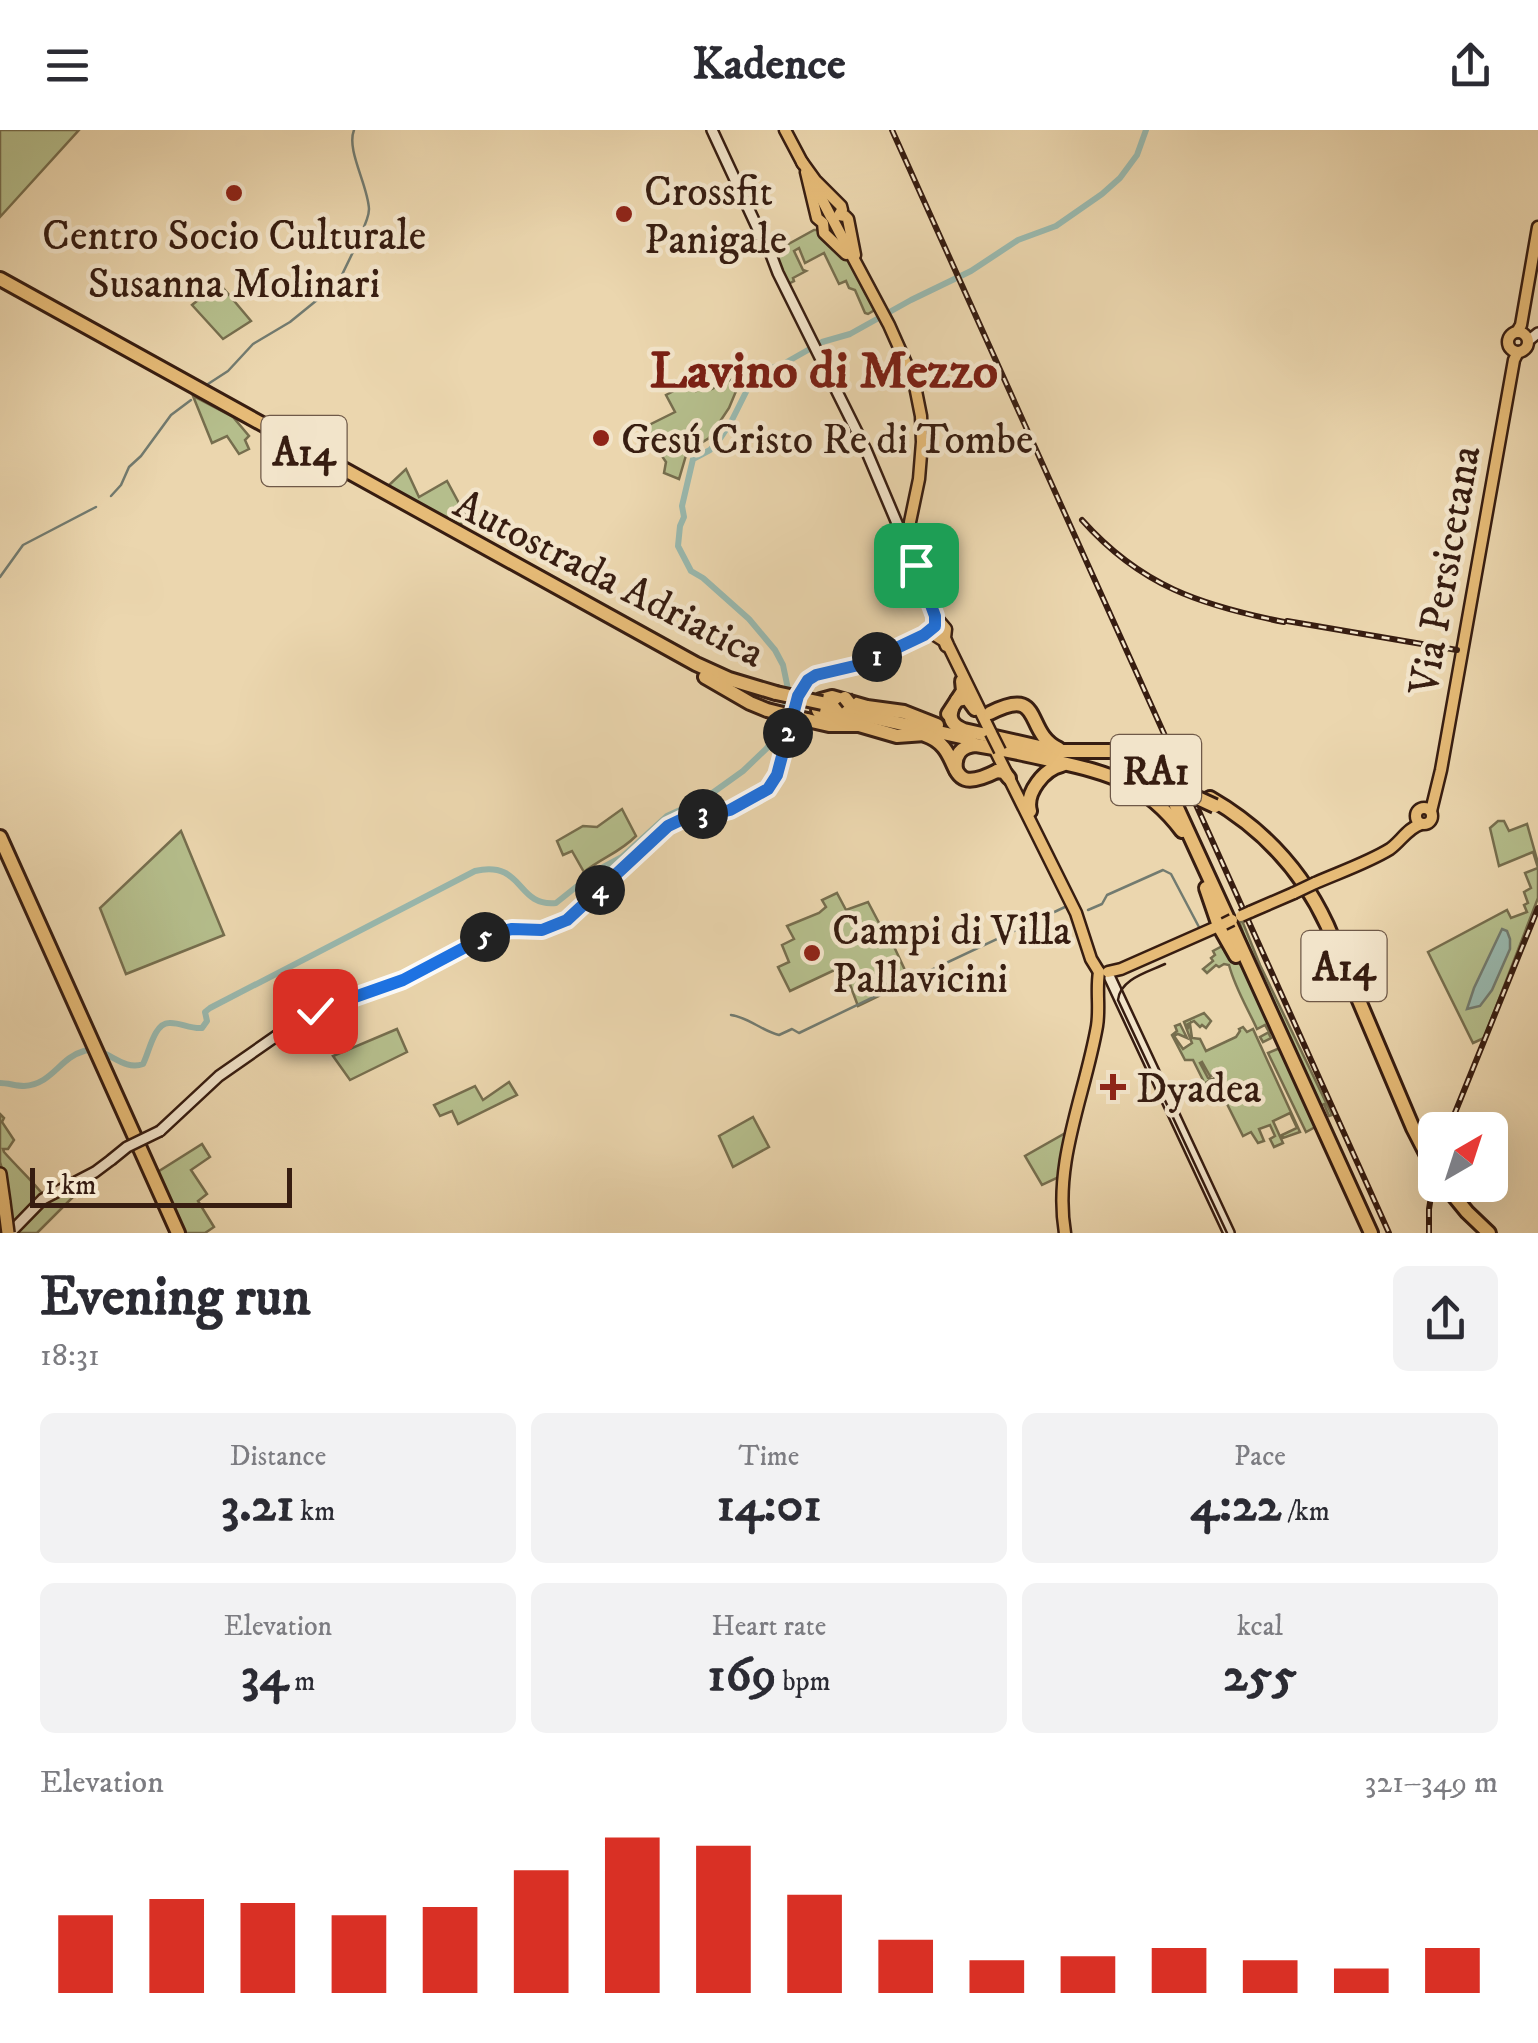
<!DOCTYPE html>
<meta charset="utf-8">
<style>
body{margin:0;font-family:"IM FELL DW Pica",serif;background:#f2f2f3;color:#2b2b33;height:100vh;display:flex;flex-direction:column;font-size:38px;white-space:nowrap}
*{box-sizing:border-box;margin:0}
p{font-size:32px;color:#7c7c81}
.icon{flex:none;width:55px;height:55px;fill:none;stroke:currentColor;stroke-width:2;stroke-linecap:round;stroke-linejoin:round}
.map{position:relative;height:1103px;overflow:hidden}
.details{display:flex;flex-direction:column;background:#fff;flex:1}
.details>*{flex:none}
.needle{width:65px;rotate:39deg}
.tools{position:absolute;left:1418px;top:982px;display:grid;gap:20px}
.tools a{display:grid;place-items:center;width:90px;height:90px;border-radius:15px;background:#fff;box-shadow:0 10px 40px #0002;font-size:50px}
.scale{position:absolute;left:30px;bottom:25px;width:262px;box-sizing:border-box;padding-left:10px;border:5px solid #371d11;border-top:0;font-size:28px;line-height:35px;white-space:nowrap;color:#371d11;-webkit-text-stroke:8px #f2e4ca;paint-order:stroke}
.pin{position:absolute;display:grid;place-items:center;width:85px;height:85px;color:#fff;margin:-42px;border-radius:20px;box-shadow:0 5px 15px #0006}
.km{position:absolute;width:50px;height:50px;margin:-25px;border-radius:50%;background:#222;color:#fff;font-size:28px;line-height:50px;text-align:center}
.round{display:grid;place-items:center;flex:none;width:105px;height:105px;border-radius:15px;background:#f2f2f3}
.headline{display:flex;align-items:center;justify-content:space-between;height:170px;padding:0 40px}
h1{font-size:55px;font-weight:800;line-height:75px}
.stats{display:grid;grid-template-columns:repeat(3,1fr);gap:15px;height:170px;padding:10px 40px}
.stats div{display:grid;align-content:center;border-radius:15px;background:#f2f2f3;text-align:center}
.stats b{font-size:50px;font-weight:800}
.stats small{font-size:28px;font-weight:400}
.stats p{font-size:28px}
.chart{height:280px;padding:20px 40px}
.chart p{display:flex;justify-content:space-between}
.chart svg{width:100%;height:180px;margin-top:10px;stroke:#d93025;stroke-width:6}
header{display:flex;justify-content:space-between;align-items:center;height:130px;padding:0 40px;background:#fff;font-size:45px;font-weight:800}
.map>svg:first-child{display:block}
.green{fill:#b5be8c;stroke:#766e4e;stroke-width:2.5}
.water{fill:#99b9af;stroke:#727b70;stroke-width:2.5}
.lines{fill:none;stroke-linecap:round;stroke-linejoin:round}
.stream{stroke:#727b70;stroke-width:2.5}
.river{stroke:#99b9af;stroke-width:6}
.secondary-casing{stroke:#371d11;stroke-width:14}
.primary-casing{stroke:#371d11;stroke-width:15}
.trunk-casing{stroke:#371d11;stroke-width:16}
.motorway-casing{stroke:#371d11;stroke-width:18}
.secondary{stroke:#f2e4ca;stroke-width:9}
.primary{stroke:#e6bb77;stroke-width:10}
.trunk{stroke:#e6bb77;stroke-width:11}
.motorway{stroke:#e6bb77;stroke-width:12}
.tram{stroke:#371d11;stroke-width:2.5}
.rail-casing{stroke:#371d11;stroke-width:6}
.rail{stroke:#f2e4ca;stroke-width:2.5;stroke-dasharray:8;stroke-linecap:butt}
.secondary-bridge-casing{stroke:#371d11;stroke-width:14;stroke-linecap:butt}
.primary-bridge-casing{stroke:#371d11;stroke-width:15;stroke-linecap:butt}
.trunk-bridge-casing{stroke:#371d11;stroke-width:16;stroke-linecap:butt}
.motorway-bridge-casing{stroke:#371d11;stroke-width:18;stroke-linecap:butt}
.secondary-bridge{stroke:#f2e4ca;stroke-width:9}
.primary-bridge{stroke:#e6bb77;stroke-width:10}
.trunk-bridge{stroke:#e6bb77;stroke-width:11}
.motorway-bridge{stroke:#e6bb77;stroke-width:12}
.route-casing{stroke:#fff;stroke-width:20}
.route{stroke:#1a73e8;stroke-width:12}
.poi-dot{fill:#8f2418;stroke:#f2e4ca;stroke-width:4}
.labels{text-anchor:middle;stroke-width:9;stroke-linejoin:round;paint-order:stroke}
.shield{fill:#f2e4ca;stroke:#6f5948;stroke-width:2.5}
.shield-label{font-size:40px;font-weight:bold;fill:#371d11}
.poi-label{font-size:42px;fill:#371d11;stroke:#f2e4ca;text-anchor:start}
.street-label{font-size:42px;fill:#371d11;stroke:#f2e4ca}
.district-label{font-size:52px;font-weight:bold;fill:#7a1f14;stroke:#f2e4ca}
</style>
<header><svg class="icon" aria-label="menu" viewBox="0 0 24 24"><path d="M4 6h16M4 12h16M4 18h16"/></svg>Kadence<svg class="icon" aria-label="share" viewBox="0 0 24 24"><path d="M12 15V3M7 8l5-5 5 5M5 13v7h14v-7"/></svg></header>
<div class="map">
<svg width="1538" height="1103" viewBox="0 0 1538 1103">
<rect width="100%" height="100%" fill="#ebd6ae"/>
<filter id="stains"><feTurbulence type="fractalNoise" baseFrequency=".002" numOctaves="4"/><feColorMatrix values="0 0 0 0 .2 0 0 0 0 .09 0 0 0 0 .02 0 0 0 .5 -.17"/></filter>
<radialGradient id="worn" r=".72"><stop offset=".6" stop-color="#630" stop-opacity="0"/><stop offset="1" stop-color="#630" stop-opacity=".3"/></radialGradient>
<g class="green">
<polygon points="0,0 79,0 0,87"/>
<polygon points="814,100 820,100 851,131 878,178 868,184 865,183 855,160 849,158 846,151 839,154 824,123 805,133 799,118 794,121 803,140 806,141 793,148 794,151 786,155 774,122"/>
<polygon points="219,153 251,191 223,209 192,175"/>
<polygon points="736,247 739,254 729,278 709,308 687,322 679,349 664,343 666,332 643,298 675,282 666,265 691,252 696,261 708,253 712,259"/>
<polygon points="193,266 233,287 249,306 245,310 249,319 239,324 227,306 212,313"/>
<polygon points="406,339 419,367 447,351 468,390 459,395 388,356"/>
<path d="M 622,679 L 636,706 C 619,723 603,727 584,742 L 572,721 L 563,725 L 557,711 L 583,696 L 597,697 Z"/>
<polygon points="1498,691 1504,691 1509,701 1527,694 1538,733 1538,768 1484,908 1473,913 1428,822 1507,780 1511,788 1527,782 1524,775 1528,773 1524,762 1531,758 1525,743 1538,738 1533,722 1499,736 1490,698"/>
<polygon points="181,701 224,805 126,844 100,778"/>
<polygon points="837,763 846,780 868,772 887,808 890,808 910,851 858,876 843,836 790,861 778,837 789,832 782,815 794,809 787,796 819,783 826,777 822,770"/>
<polygon points="1241,788 1260,835 1332,985 1329,986 1324,974 1319,976 1326,987 1324,992 1263,860 1240,794"/>
<path d="M 1222,802 L 1261,871 L 1317,996 L 1306,1002 L 1268,923 L 1280,918 L 1273,902 L 1269,904 L 1271,908 L 1263,912 L 1260,907 L 1269,902 L 1265,895 L 1257,899 C 1248,879 1235,858 1229,835 L 1224,834 L 1219,837 L 1216,835 L 1207,843 L 1203,839 L 1213,831 L 1211,828 L 1215,825 L 1213,821 L 1226,814 Z"/>
<polygon points="1204,883 1211,891 1206,898 1202,895 1200,897 1194,891 1186,895 1188,898 1190,894 1192,908 1200,909 1206,921 1236,907 1240,901 1239,899 1243,897 1247,902 1253,899 1300,1002 1283,1008 1282,1005 1297,998 1290,983 1273,991 1283,1013 1274,1017 1270,1009 1275,1006 1270,995 1259,999 1264,1011 1258,1013 1251,1002 1243,1006 1222,964 1219,965 1218,963 1221,961 1213,945 1210,946 1202,932 1200,933 1208,948 1212,949 1198,957 1197,954 1203,950 1193,930 1185,930 1172,905 1177,901 1175,896 1180,894 1187,908 1178,904 1174,906 1183,919 1192,913 1184,892"/>
<polygon points="397,899 407,922 350,950 333,926"/>
<polygon points="509,952 517,965 458,994 452,981 440,986 434,975 475,956 483,970"/>
<path d="M 0,984 L 4,988 L 2,992 L 14,1010 L 8,1019 L 3,1019 L 4,1022 C 18,1038 31,1049 45,1067 L 73,1053 L 80,1060 L 37,1103 L 18,1103 L 17,1090 L 14,1091 L 11,1086 L 6,1052 L 0,1032 Z"/>
<polygon points="753,987 769,1017 733,1037 719,1006"/>
<polygon points="1069,1001 1059,1047 1042,1055 1025,1026"/>
<polygon points="202,1014 210,1027 191,1040 207,1064 198,1071 214,1097 205,1103 182,1103 156,1043"/>
</g>
<polygon class="water" points="1502,799 1507,801 1510,809 1510,819 1492,860 1480,876 1467,879 1474,858"/>
<g class="lines">
<g class="stream">
<path d="M 354,0 C 346,20 368,55 369,79 C 369,91 359,106 355,117"/>
<polyline points="208,254 228,241 253,214 290,192 338,153 353,122"/>
<polyline points="111,366 121,355 129,337 141,326 171,285 191,270"/>
<polyline points="0,447 23,415 96,377"/>
<polyline points="1088,780 1102,774 1107,765 1163,740 1171,744 1200,799"/>
<polyline points="910,850 1067,776"/>
<path d="M 731,885 C 748,887 762,901 779,905 L 792,899 L 799,903 L 907,851"/>
</g>
<path class="river" d="M 0,953 C 8,953 16,956 24,956 C 53,954 59,928 84,921 C 105,914 121,942 143,934 C 149,923 154,893 169,893 C 180,892 189,899 202,898 L 207,891 L 205,882 L 210,878 L 475,741 C 525,730 515,777 556,773 L 596,741 L 622,727 L 667,686 L 704,669 L 743,641 L 767,618 L 782,592 L 788,559 L 783,535 L 775,520 L 749,489 L 703,448 L 691,441 L 678,416 L 680,396 L 684,387 L 682,376 L 693,329 L 710,320 L 719,310 L 731,292 L 750,254 L 761,242 L 785,233 L 822,212 L 850,204 L 911,170 L 971,141 L 1018,110 L 1056,96 L 1102,64 L 1120,48 L 1137,25 L 1146,0"/>
<defs>
<g id="secondary">
<polyline points="712,0 764,112 770,122 778,143 866,320 910,424"/>
<polyline points="1528,211 1538,203"/>
<polyline points="1110,848 1229,1103"/>
<path d="M 160,1001 L 219,946 L 305,886 L 403,850 L 496,801 C 531,794 545,810 578,781 L 668,695 L 686,686 L 730,680 L 768,659 L 776,649 L 798,565 L 807,550 L 816,545 L 863,534 L 933,499"/>
<polyline points="10,1103 43,1069 95,1042 111,1030"/>
</g>
<g id="primary">
<polyline points="785,0 803,34"/>
<polyline points="802,32 815,50 841,76 842,80 839,85 845,86 848,89 855,125"/>
<polyline points="806,42 817,88 823,93 824,103 846,124"/>
<polyline points="814,54 831,87"/>
<polyline points="833,90 889,195 914,251 921,286 922,312 919,349 910,392 911,417 915,436 935,486 946,499 945,508 948,515 991,603"/>
<circle cx="1518" cy="212" r="10"/>
<polyline points="1517,202 1521,195 1538,97"/>
<polyline points="940,495 934,497 933,504 944,511 946,516"/>
<polyline points="995,620 1076,783 1091,829 1099,842"/>
<circle cx="1424" cy="686" r="8"/>
<polyline points="1431,681 1441,640 1514,230 1518,222"/>
<path d="M 1315,753 C 1340,742 1367,733 1390,719 C 1401,711 1408,698 1421,694"/>
<polyline points="1250,782 1294,763"/>
<polyline points="1108,842 1121,839 1223,794"/>
<path d="M 1065,1103 C 1053,1032 1085,965 1097,896 C 1100,878 1096,860 1099,842"/>
</g>
<polyline id="trunk" points="0,1044 4,1072"/>
<g id="motorway">
<polyline points="0,149 696,534 729,549 776,563"/>
<polyline points="705,547 750,573 767,580"/>
<polyline points="957,570 967,568 975,579"/>
<polyline points="821,576 970,609"/>
<path d="M 952,579 C 948,590 954,596 964,600 L 1057,621 L 1123,621 L 1139,626 L 1150,634 L 1167,656 L 1228,789"/>
<path d="M 990,583 C 1045,555 1023,602 1059,619"/>
<polyline points="948,584 963,561 962,551"/>
<polyline points="807,590 829,595 859,595 897,606 925,604"/>
<polyline points="856,590 823,588 818,580 821,570 832,567 867,577 904,582 937,595"/>
<path d="M 925,605 C 967,619 940,670 997,641"/>
<path d="M 956,640 C 954,625 961,616 976,615 C 1002,619 1028,625 1054,631 C 1109,643 1146,653 1182,701"/>
<polyline points="997,641 1004,642 1009,648"/>
<path d="M 1210,668 C 1262,698 1302,741 1327,795 L 1413,998 L 1435,1041"/>
<path d="M 1030,681 C 1025,663 1044,639 1062,635"/>
<polyline points="0,707 178,1103"/>
<polyline points="1206,758 1219,796 1236,826"/>
<polyline points="1230,793 1371,1103"/>
<polyline points="1445,1055 1467,1082 1489,1103"/>
</g>
</defs>
<use href="#secondary" class="secondary-casing"/>
<use href="#primary" class="primary-casing"/>
<use href="#trunk" class="trunk-casing"/>
<use href="#motorway" class="motorway-casing"/>
<use href="#secondary" class="secondary"/>
<use href="#primary" class="primary"/>
<use href="#trunk" class="trunk"/>
<use href="#motorway" class="motorway"/>
<path class="tram" d="M 1165,834 C 1148,842 1120,849 1118,870 L 1227,1103"/>
<defs>
<g id="rail">
<polyline points="892,0 1389,1103"/>
<path d="M 1082,390 C 1141,456 1200,475 1284,492"/>
<polyline points="1287,491 1457,520"/>
<polyline points="1448,1000 1538,778"/>
<polyline points="1429,1103 1429,1079 1435,1041"/>
</g>
</defs>
<use href="#rail" class="rail-casing"/>
<use href="#rail" class="rail"/>
<defs>
<polyline id="secondary-bridge" points="111,1030 127,1017 160,1001"/>
<g id="primary-bridge">
<polyline points="991,603 1000,621"/>
<polyline points="1294,763 1315,753"/>
<polyline points="1241,786 1250,782"/>
<polyline points="1224,794 1232,790"/>
</g>
<polyline id="trunk-bridge" points="4,1072 8,1103"/>
<g id="motorway-bridge">
<polyline points="776,563 822,573"/>
<polyline points="845,568 849,573"/>
<polyline points="767,580 807,590"/>
<polyline points="1124,643 1165,653 1215,676"/>
<polyline points="1432,1043 1435,1047"/>
</g>
</defs>
<use href="#secondary-bridge" class="secondary-bridge-casing"/>
<use href="#primary-bridge" class="primary-bridge-casing"/>
<use href="#trunk-bridge" class="trunk-bridge-casing"/>
<use href="#motorway-bridge" class="motorway-bridge-casing"/>
<use href="#secondary-bridge" class="secondary-bridge"/>
<use href="#primary-bridge" class="primary-bridge"/>
<use href="#trunk-bridge" class="trunk-bridge"/>
<use href="#motorway-bridge" class="motorway-bridge"/>
</g>
<g class="lines">
<defs>
<polyline id="route" points="315,881 403,850 492,803 512,799 542,800 567,790 668,696 689,686 717,683 730,680 768,659 777,645 798,566 808,550 816,545 863,534 924,505 935,496 935,486 916,435"/>
</defs>
<use href="#route" class="route-casing"/>
<use href="#route" class="route"/>
</g>
<g class="poi-dot">
<circle cx="234" cy="63" r="10"/>
<circle cx="624" cy="84" r="10"/>
<circle cx="601" cy="308" r="10"/>
<circle cx="812" cy="823" r="10"/>
<path d="M1108 942h10v10h10v10h-10v10h-10v-10h-10v-10h10z"/>
</g>
<g class="labels">
<g class="shield">
<rect x="261.5" y="286" width="85" height="70" rx="8"/>
<rect x="1111" y="605" width="90" height="70" rx="8"/>
<rect x="1301.5" y="801" width="85" height="70" rx="8"/>
</g>
<g class="shield-label">
<text x="304" y="335">A14</text>
<text x="1156" y="654">RA1</text>
<text x="1344" y="850">A14</text>
</g>
<g class="poi-label">
<text x="644" y="75">Crossfit<tspan x="644" dy="48">Panigale</tspan></text>
<text x="234" y="119" text-anchor="middle">Centro Socio Culturale<tspan x="234" dy="48">Susanna Molinari</tspan></text>
<text x="621" y="323">Gesú Cristo Re di Tombe</text>
<text x="832" y="814">Campi di Villa<tspan x="832" dy="48">Pallavicini</tspan></text>
<text x="1136" y="972">Dyadea</text>
</g>
<g class="street-label">
<text transform="translate(1443 440) rotate(-80)" y="15">Via Persicetana</text>
<text transform="translate(610 447) rotate(27)" y="15">Autostrada Adriatica</text>
</g>
<g class="district-label">
<text x="824" y="257">Lavino di Mezzo</text>
</g>
</g>
<rect width="100%" height="100%" filter="url(#stains)"/>
<rect width="100%" height="100%" fill="url(#worn)"/>
</svg>
<div class="tools">
<a><svg class="needle" viewBox="-14 -14 28 28"><path d="M0-13l5 13h-10z" fill="#e53935"/><path d="M0 13l5-13h-10z" fill="#7c7c81"/></svg></a>
</div>
<div class="scale">1 km</div>
<div class="pin" style="left:916px;top:435px;background:#1e9e55"><svg class="icon" aria-label="arrive" viewBox="0 0 24 24"><path d="M6 21V4h12l-3 4 3 4H6"/></svg></div>
<div class="pin" style="left:315px;top:881px;background:#d93025"><svg class="icon" aria-label="check" viewBox="0 0 24 24"><path d="M5 12l5 5 9-10"/></svg></div>
<b class="km" style="left:877px;top:527px">1</b>
<b class="km" style="left:788px;top:603px">2</b>
<b class="km" style="left:703px;top:684px">3</b>
<b class="km" style="left:600px;top:760px">4</b>
<b class="km" style="left:485px;top:807px">5</b>
</div>
<section class="details">
<div class="headline"><div><h1>Evening run</h1><p>18:31</p></div><a class="round"><svg class="icon" aria-label="share" viewBox="0 0 24 24"><path d="M12 15V3M7 8l5-5 5 5M5 13v7h14v-7"/></svg></a></div>
<div class="stats">
<div><p>Distance</p><b>3.21<small> km</small></b></div>
<div><p>Time</p><b>14:01</b></div>
<div><p>Pace</p><b>4:22<small> /km</small></b></div>
</div>
<div class="stats">
<div><p>Elevation</p><b>34<small> m</small></b></div>
<div><p>Heart rate</p><b>169<small> bpm</small></b></div>
<div><p>kcal</p><b>255</b></div>
</div>
<div class="chart"><p><span>Elevation</span>321–349 m</p>
<svg viewBox="0 0 160 44" preserveAspectRatio="none"><path d="M5 44V25M15 44V21M25 44V22M35 44V25M45 44V23M55 44V14M65 44V6M75 44V8M85 44V20M95 44V31M105 44V36M115 44V35M125 44V33M135 44V36M145 44V38M155 44V33"/></svg>
</div>
</section>
